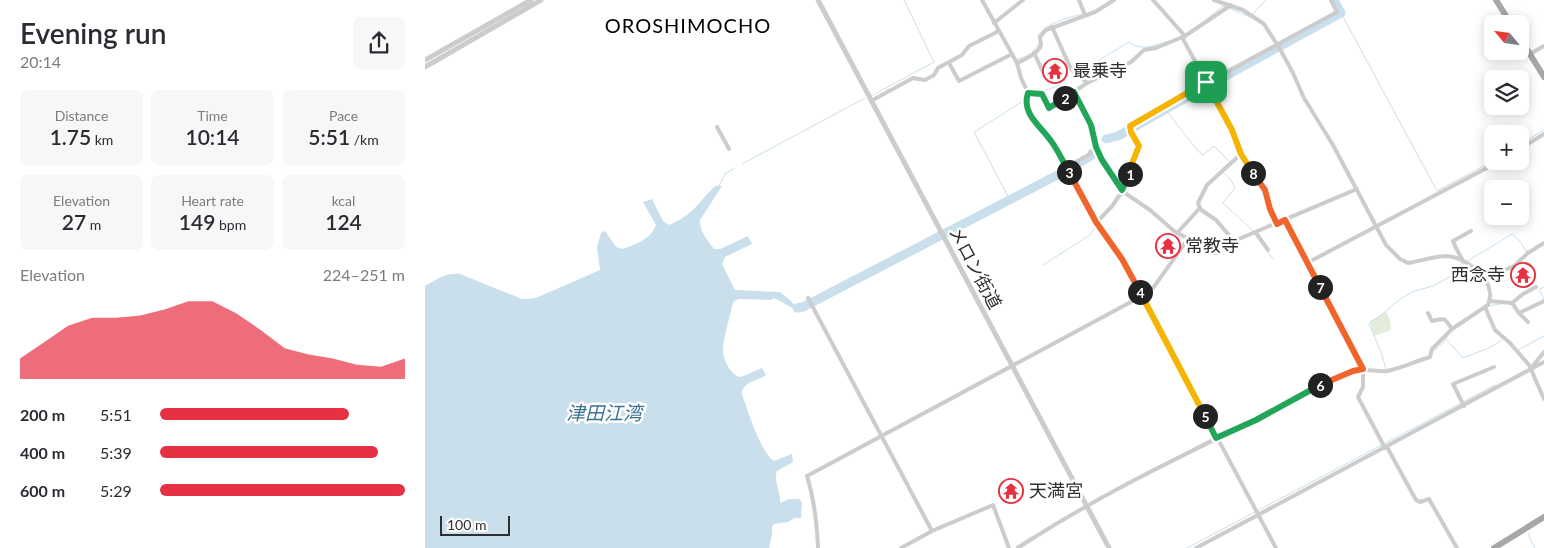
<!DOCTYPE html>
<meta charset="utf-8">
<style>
body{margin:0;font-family:Lato,"Noto Sans JP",sans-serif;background:#f7f7f7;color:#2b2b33;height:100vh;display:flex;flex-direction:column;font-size:19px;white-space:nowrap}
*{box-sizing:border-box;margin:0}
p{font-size:16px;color:#7c7c81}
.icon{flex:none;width:28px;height:28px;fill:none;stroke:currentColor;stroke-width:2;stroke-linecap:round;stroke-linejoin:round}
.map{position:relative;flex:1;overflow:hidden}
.drawer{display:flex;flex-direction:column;background:#fff;width:425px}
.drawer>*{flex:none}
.needle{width:32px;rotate:299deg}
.controls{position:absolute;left:1059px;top:15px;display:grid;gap:10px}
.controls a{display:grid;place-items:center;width:45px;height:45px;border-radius:8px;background:#fff;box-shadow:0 2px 12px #0003;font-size:25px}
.scale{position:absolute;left:15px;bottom:12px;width:70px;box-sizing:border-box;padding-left:5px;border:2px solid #2f2f2f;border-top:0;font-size:14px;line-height:18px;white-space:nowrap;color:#2f2f2f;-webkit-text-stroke:4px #fff;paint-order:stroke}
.pin{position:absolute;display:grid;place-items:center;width:42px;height:42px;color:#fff;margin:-21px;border-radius:10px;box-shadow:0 2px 8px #0006}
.km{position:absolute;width:25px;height:25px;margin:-12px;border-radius:50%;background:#222;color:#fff;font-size:14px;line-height:25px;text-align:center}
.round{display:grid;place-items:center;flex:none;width:52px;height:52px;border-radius:8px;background:#f7f7f7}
.head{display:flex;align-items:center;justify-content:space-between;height:85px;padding:0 20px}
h1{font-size:28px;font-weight:600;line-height:38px}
.stats{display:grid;grid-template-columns:repeat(3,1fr);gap:8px;height:85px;padding:5px 20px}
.stats div{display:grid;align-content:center;border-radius:8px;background:#f7f7f7;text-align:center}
.stats b{font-size:21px;font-weight:600}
.stats small{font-size:14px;font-weight:400}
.stats p{font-size:14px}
.chart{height:140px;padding:10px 20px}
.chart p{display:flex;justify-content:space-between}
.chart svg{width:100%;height:90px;margin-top:5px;fill:#e63142;opacity:.7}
ul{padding:0 20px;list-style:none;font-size:16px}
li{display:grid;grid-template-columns:80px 60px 1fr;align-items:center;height:38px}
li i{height:12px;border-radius:6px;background:#e63142}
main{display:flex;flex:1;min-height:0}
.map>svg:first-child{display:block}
.green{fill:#e5ecdd}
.water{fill:#c9dfec}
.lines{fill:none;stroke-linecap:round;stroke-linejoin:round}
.stream{stroke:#c9dfec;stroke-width:1}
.river{stroke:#c9dfec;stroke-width:9}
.minor{stroke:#ccc;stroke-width:4}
.tertiary{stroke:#ccc;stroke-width:5}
.primary{stroke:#a7a7a7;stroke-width:6}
.split-1-casing{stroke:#fff;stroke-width:10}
.split-2-casing{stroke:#fff;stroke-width:10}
.split-3-casing{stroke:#fff;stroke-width:10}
.split-4-casing{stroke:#fff;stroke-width:10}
.split-5-casing{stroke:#fff;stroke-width:10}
.split-6-casing{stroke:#fff;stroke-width:10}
.split-7-casing{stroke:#fff;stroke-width:10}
.split-8-casing{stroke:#fff;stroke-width:10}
.split-9-casing{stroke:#fff;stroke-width:10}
.split-1{stroke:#f5b400;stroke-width:6}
.split-2{stroke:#22a559;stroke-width:6}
.split-3{stroke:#22a559;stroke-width:6}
.split-4{stroke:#f0652b;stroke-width:6}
.split-5{stroke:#f5b400;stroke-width:6}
.split-6{stroke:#22a559;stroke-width:6}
.split-7{stroke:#f0652b;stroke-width:6}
.split-8{stroke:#f0652b;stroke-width:6}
.split-9{stroke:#f5b400;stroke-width:6}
.labels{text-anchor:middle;stroke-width:5;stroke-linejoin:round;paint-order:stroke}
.poi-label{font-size:18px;fill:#2f2f2f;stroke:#fff;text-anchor:start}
.street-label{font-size:18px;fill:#2f2f2f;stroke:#fff}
.water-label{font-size:19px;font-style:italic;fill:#3c7392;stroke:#fff}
.quarter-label{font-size:20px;letter-spacing:1px;fill:#000;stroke:#fff}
</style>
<main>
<section class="drawer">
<div class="head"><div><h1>Evening run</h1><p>20:14</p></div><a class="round"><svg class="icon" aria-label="share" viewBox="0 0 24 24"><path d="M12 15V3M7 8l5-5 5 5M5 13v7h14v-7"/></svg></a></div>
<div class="stats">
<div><p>Distance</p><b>1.75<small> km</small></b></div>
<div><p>Time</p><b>10:14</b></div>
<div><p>Pace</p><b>5:51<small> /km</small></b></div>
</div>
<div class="stats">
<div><p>Elevation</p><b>27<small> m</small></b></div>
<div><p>Heart rate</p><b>149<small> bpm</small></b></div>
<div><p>kcal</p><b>124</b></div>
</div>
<div class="chart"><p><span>Elevation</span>224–251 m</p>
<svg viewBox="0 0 160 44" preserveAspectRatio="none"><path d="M0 44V34L10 26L20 18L30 14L40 14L50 13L60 10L70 6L80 6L90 12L100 20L110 29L120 32L130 34L140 37L150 38L160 34V44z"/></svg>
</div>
<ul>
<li><b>200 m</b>5:51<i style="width:77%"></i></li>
<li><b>400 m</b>5:39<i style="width:89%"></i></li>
<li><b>600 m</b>5:29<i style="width:100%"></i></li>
</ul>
</section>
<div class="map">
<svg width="1119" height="548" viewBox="0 0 1119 548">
<rect width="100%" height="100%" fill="#fff"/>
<polygon class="green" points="961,311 965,320 966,330 949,336 945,322"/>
<path class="water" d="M 290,186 L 297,186 L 275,220 C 274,230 283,241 289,249 L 295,249 L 323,236 L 327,244 L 300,257 L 297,264 L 310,290 L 355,292 L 365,300 L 372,308 C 362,308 357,300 348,298 L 347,300 L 314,299 L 309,301 L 307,306 C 305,317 297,343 298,353 C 300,362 306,376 316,377 L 337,368 L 341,375 C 332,381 317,382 317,394 C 322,409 337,455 349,461 L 367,454 L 368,462 L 352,471 C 348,481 356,491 355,503 L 364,499 L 375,499 L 377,503 L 376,518 L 370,518 L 363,522 L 349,524 L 347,527 L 347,535 L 344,548 L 0,548 L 0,286 C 12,279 21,272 35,274 L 97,299 L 105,299 L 113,297 L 175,270 L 172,247 L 176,233 L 180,231 L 191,247 L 198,249 C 211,244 226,239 231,225 L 218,202 L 227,199 L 238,221 L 244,225 C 268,215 273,203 290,186 Z"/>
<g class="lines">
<g class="stream">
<polyline points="804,8 825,17 841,0"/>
<polyline points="916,13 1012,191 1068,161"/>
<polyline points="782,19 798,6 800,7"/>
<path d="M 613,36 C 619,24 644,17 657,14"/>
<path d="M 592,59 C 601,58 612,51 614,43"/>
<path d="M 671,76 L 678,73 L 671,62 L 704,42 C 716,52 730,45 744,41"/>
<polyline points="616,92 635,85 642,94"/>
<polyline points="448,95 509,62 479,0"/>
<polyline points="740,109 773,151 778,155 789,146 805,162 796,170 806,180 810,188 798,203 828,231"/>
<polyline points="1095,145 1119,130"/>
<polyline points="317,164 440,98"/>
<polyline points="293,187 301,173 310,168"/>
<polyline points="585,200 549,132 600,100"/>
<polyline points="673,223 687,209 698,194"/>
<polyline points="1107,249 1114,244"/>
<polyline points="843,252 848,259"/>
<polyline points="1041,262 1087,234 1095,241 1101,251 1103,251"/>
<polyline points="618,265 665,235 671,226"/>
<polyline points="1119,287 1114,290 1119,299"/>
<polyline points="1064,306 1075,304"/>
<polyline points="1022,340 1038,358 1064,348 1077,340"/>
<polyline points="1093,350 1119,336"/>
<polyline points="1009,351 1020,341 1022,336"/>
<polyline points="928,369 933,367 944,368"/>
<polyline points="961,369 956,352 944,324 945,322 954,317 974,300 987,292 1008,286 1030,274 1026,269 1038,263"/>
<polyline points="889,385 901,379"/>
<polyline points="794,435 806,430"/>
<polyline points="769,448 790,437"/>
<polyline points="1104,533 1104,537 1110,548"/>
<polyline points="592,546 608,536"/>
<polyline points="762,548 1070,385"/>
</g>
<g class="river">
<polyline points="681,139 693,136 780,87 916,13 909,0"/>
<polyline points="372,308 378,307 646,168 666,156 667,153"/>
</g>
<g class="minor">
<polyline points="557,0 592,63 596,78 603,93 601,99 602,105 608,120 627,142 671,223 697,259 851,548"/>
<polyline points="654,0 660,15"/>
<polyline points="728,0 760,36"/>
<polyline points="569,23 598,0"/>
<polyline points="627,27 646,69 662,83"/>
<polyline points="757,37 807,130 816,154 840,190 845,209 852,224"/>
<polyline points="609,53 619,74"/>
<polyline points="1105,54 1119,46"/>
<polyline points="524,63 534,81 587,54"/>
<path d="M 592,63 C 599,60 614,53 616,45 C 616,42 615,39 615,37 L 621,30 L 670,12 L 689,0"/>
<polyline points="649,92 667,125 671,147 677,160 697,191 725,210 749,231 789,253 792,253 809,241 932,189"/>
<polyline points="603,93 617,94 625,108 662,83 706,62 719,50 731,48 760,36 806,5"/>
<polyline points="446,101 488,78 500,80 509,75 513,68 537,55 544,46 574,31"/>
<polyline points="292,127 304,149"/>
<polyline points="1095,149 1119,134"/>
<polyline points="641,167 664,155 671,147"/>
<polyline points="860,221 938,369 938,387 933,397 960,448"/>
<polyline points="671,223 687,206 699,188 706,172 708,161 714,146 706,133 705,126 708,123 912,12 906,0"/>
<polyline points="752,233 775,208"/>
<polyline points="831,233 843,250"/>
<polyline points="809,241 791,220 775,209 773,203 782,185 816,154"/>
<polyline points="1038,261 1030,246 1028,241 1046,231"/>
<polyline points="882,263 1075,161"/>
<polyline points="1059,279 1089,266 1103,253 1119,243"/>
<polyline points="383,298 507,531"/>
<polyline points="1064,301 1087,303 1094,313 1119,301"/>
<polyline points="1087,303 1098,294 1111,287"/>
<polyline points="1060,307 1070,330 1085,343 1104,365 1119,399"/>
<path d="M 1003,313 L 1007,321 C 1020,318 1019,317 1027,329"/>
<polyline points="1094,313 1103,322"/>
<polyline points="1107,367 1119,352"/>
<polyline points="1039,406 1028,384 1069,367"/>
<polyline points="962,447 991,500 995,502 1004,499 1032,548"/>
<path d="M 393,548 C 392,523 389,499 382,476 L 717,296 L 728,288 L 763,239"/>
<polyline points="476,548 507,531 568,505 584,548"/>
<path d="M 593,548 C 667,499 750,459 830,420 C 861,405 895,380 928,371 C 940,368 951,372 962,371 C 978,368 991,361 1005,357 L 1007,349 L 1027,329 L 1063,305 C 1064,301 1066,297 1065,293 C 1064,276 1039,257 1022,256 C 1009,256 996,261 983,263 L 975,259 L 961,245 L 908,145 L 879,98 L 868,73 L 855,49 L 839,24 L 818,10 L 789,0"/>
<polyline points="771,548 1119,362"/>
</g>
<g class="tertiary">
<polyline points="393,0 684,548"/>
<polyline points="0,60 106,0"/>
<polyline points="0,67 116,0"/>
</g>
<g class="primary">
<polyline points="1071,0 1086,24"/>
<polyline points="1095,38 1119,77"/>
<polyline points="1069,548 1119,517"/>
</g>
</g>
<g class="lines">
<defs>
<polyline id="split-1" points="705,174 708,161 714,146 706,132 705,126 781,82"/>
<polyline id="split-2" points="640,98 649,92 666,125 671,147 677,160 697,190 705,174"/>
<path id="split-3" d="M 640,98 L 624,108 L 617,94 L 603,93 C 596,114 616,126 626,141 C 633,150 638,162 644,172"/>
<polyline id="split-4" points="644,172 671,222 697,259 715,292"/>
<polyline id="split-5" points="715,292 780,416"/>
<polyline id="split-6" points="780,416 791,438 831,420 895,385"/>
<polyline id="split-7" points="895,385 928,371 938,369 895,287"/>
<polyline id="split-8" points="828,173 840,190 845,209 852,224 860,220 895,287"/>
<polyline id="split-9" points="781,82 807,130 816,154 828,173"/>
</defs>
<use href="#split-1" class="split-1-casing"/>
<use href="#split-2" class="split-2-casing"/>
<use href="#split-3" class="split-3-casing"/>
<use href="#split-4" class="split-4-casing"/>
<use href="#split-5" class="split-5-casing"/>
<use href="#split-6" class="split-6-casing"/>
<use href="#split-7" class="split-7-casing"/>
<use href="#split-8" class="split-8-casing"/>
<use href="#split-9" class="split-9-casing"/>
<use href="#split-1" class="split-1"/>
<use href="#split-2" class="split-2"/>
<use href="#split-3" class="split-3"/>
<use href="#split-4" class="split-4"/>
<use href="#split-5" class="split-5"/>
<use href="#split-6" class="split-6"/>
<use href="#split-7" class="split-7"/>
<use href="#split-8" class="split-8"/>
<use href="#split-9" class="split-9"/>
</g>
<defs>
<symbol id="temple-ring" viewBox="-11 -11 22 22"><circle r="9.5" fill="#fff" stroke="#e63142" stroke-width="1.5"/><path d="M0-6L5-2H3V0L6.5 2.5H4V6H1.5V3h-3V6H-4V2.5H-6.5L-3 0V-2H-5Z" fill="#e63142"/></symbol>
</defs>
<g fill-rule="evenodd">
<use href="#temple-ring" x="616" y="57" width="28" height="28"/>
<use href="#temple-ring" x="729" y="232" width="28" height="28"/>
<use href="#temple-ring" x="1084" y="261" width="28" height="28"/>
<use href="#temple-ring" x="572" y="477" width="28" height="28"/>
</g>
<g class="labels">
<g class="poi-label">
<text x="648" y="77">最乗寺</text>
<text x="760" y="252">常教寺</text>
<text x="1080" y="281" text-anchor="end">西念寺</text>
<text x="604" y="497">天満宮</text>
</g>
<g class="street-label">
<text transform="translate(550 268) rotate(62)" y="6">メロン街道</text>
</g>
<g class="water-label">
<text x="179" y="420">津田江湾</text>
</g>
<g class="quarter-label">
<text x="263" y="33">OROSHIMOCHO</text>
</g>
</g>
</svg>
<div class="controls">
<a><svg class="needle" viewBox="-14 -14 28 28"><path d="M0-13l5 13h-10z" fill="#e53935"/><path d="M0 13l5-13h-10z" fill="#7c7c81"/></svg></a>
<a><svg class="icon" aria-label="layers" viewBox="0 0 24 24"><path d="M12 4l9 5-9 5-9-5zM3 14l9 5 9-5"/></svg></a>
<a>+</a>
<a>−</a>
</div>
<div class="scale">100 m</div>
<div class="pin" style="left:781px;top:82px;background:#1e9e55"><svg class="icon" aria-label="arrive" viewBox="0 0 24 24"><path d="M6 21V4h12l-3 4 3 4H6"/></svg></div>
<b class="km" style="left:705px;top:174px">1</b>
<b class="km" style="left:640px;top:98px">2</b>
<b class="km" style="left:644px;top:172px">3</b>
<b class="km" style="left:715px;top:292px">4</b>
<b class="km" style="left:780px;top:416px">5</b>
<b class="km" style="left:895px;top:385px">6</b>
<b class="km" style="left:895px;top:287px">7</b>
<b class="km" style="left:828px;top:173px">8</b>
</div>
</main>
